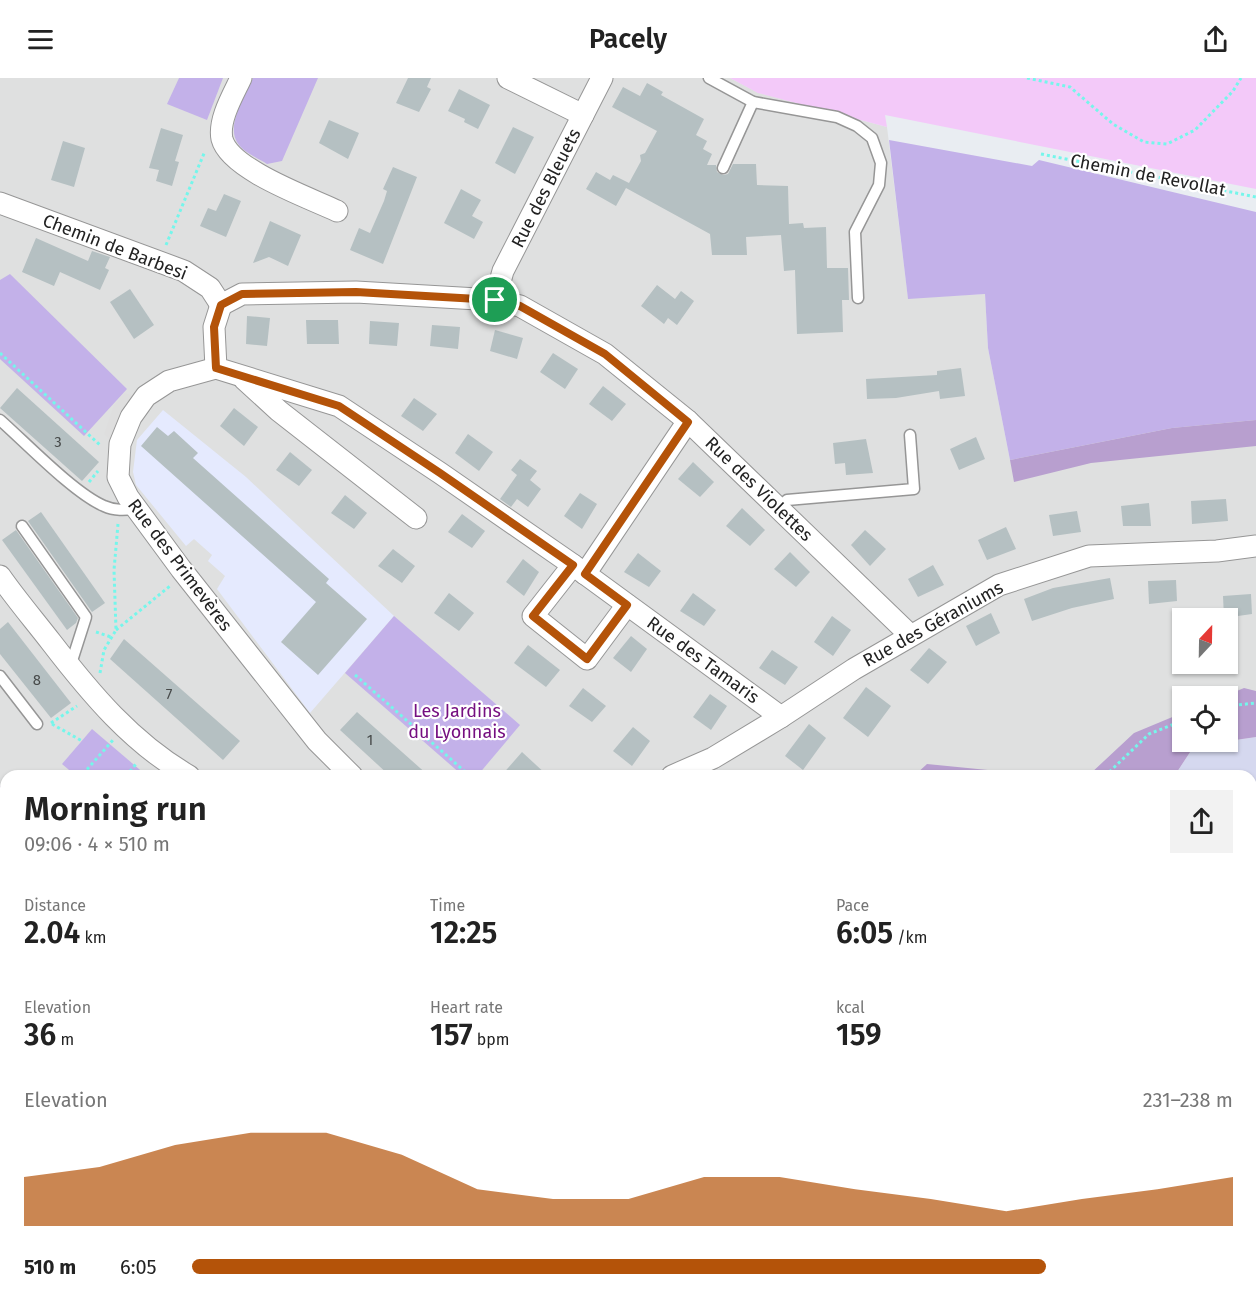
<!DOCTYPE html>
<meta charset="utf-8">
<style>
body{margin:0;font-family:"Fira Sans",sans-serif;background:#f2f2f2;color:#222;height:100vh;display:flex;flex-direction:column;font-size:22px;white-space:nowrap}
*{box-sizing:border-box;margin:0}
p{font-size:20px;color:#767676}
.icon{flex:none;width:33px;height:33px;fill:none;stroke:currentColor;stroke-width:2;stroke-linecap:round;stroke-linejoin:round}
.map{position:relative;flex:1;overflow:hidden}
.sheet{position:absolute;left:0px;top:692px;width:1257px;height:532px;display:flex;flex-direction:column;background:#fff;border-radius:18px 18px 0 0;box-shadow:0 2px 4px #0004}
.sheet>*{flex:none}
.needle{width:39px;rotate:22deg}
.buttons{position:absolute;left:1172px;top:530px;display:grid;gap:12px}
.buttons a{display:grid;place-items:center;width:66px;height:66px;border-radius:0px;background:#fff;box-shadow:0 2px 4px #0004;font-size:30px}
.pin{position:absolute;display:grid;place-items:center;width:51px;height:51px;color:#fff;margin:-26px;border:3px solid #fff;border-radius:50%;box-shadow:0 2px 6px #0007}
.round{display:grid;place-items:center;flex:none;width:63px;height:63px;border-radius:0px;background:#f2f2f2}
.overview{display:flex;align-items:center;justify-content:space-between;height:102px;padding:0 24px}
h1{font-size:33px;font-weight:600;line-height:45px}
.metrics{display:grid;grid-template-columns:repeat(3,1fr);gap:9px;height:102px;padding:6px 24px}
.metrics div{display:grid;align-content:center}
.metrics b{font-size:30px;font-weight:600}
.metrics small{font-size:16px;font-weight:400}
.metrics p{font-size:16px}
.chart{height:168px;padding:12px 24px}
.chart p{display:flex;justify-content:space-between}
.chart svg{width:100%;height:108px;margin-top:6px;fill:#b45309;opacity:.7}
ul{padding:0 24px;list-style:none;font-size:20px}
li{display:grid;grid-template-columns:96px 72px 1fr;align-items:center;height:45px}
li i{height:15px;border-radius:8px;background:#b45309}
header{display:flex;justify-content:space-between;align-items:center;height:78px;padding:0 24px;background:#fff;font-size:27px;font-weight:600}
.map>svg:first-child{display:block}
.residential{fill:#dfe0e0;fill-rule:evenodd}
.education{fill:#e5eafe}
.farmland{fill:#d5d8ef}
.grass{fill:#c3b1e9}
.forest{fill:#b89fcf}
.park{fill:#f3c9f9}
.parking{fill:#dedede}
.building{fill:#b5c0c2}
.lines{fill:none;stroke-linecap:round;stroke-linejoin:round}
.service-casing{stroke:#969696;stroke-width:13}
.minor-casing{stroke:#969696;stroke-width:23}
.path{stroke:#75f6eb;stroke-width:3;stroke-dasharray:3 3;stroke-linecap:butt}
.service{stroke:#fff;stroke-width:10}
.minor{stroke:#fff;stroke-width:21}
.route-casing{stroke:#fff;stroke-width:12}
.route{stroke:#b45309;stroke-width:8}
.labels{text-anchor:middle;stroke-width:4.5;stroke-linejoin:round;paint-order:stroke}
.number-label{font-size:15px;fill:#474a4a}
.street-label{font-size:18px;fill:#222;stroke:#fff}
.park-label{font-size:18px;fill:#750f80;stroke:#fff}
</style>
<header><svg class="icon" aria-label="menu" viewBox="0 0 24 24"><path d="M4 6h16M4 12h16M4 18h16"/></svg>Pacely<svg class="icon" aria-label="share" viewBox="0 0 24 24"><path d="M12 15V3M7 8l5-5 5 5M5 13v7h14v-7"/></svg></header>
<div class="map">
<svg width="1256" height="1223" viewBox="0 0 1256 1223">
<rect width="100%" height="100%" fill="#e9edf2"/>
<path class="residential" d="M 0,0 L 730,0 L 759,15 L 887,49 L 908,220 L 985,216 L 988,270 L 1010,382 L 1172,350 L 1256,342 L 1256,659 L 1194,668 L 1175,697 L 6,698 L 6,1111 L 0,1121 ZM 1182,540 L 1227,540 L 1227,585 L 1182,585 ZM 1182,618 L 1227,618 L 1227,663 L 1182,663 Z"/>
<polygon class="education" points="163,332 246,399 394,538 310,635 217,511 225,498 208,483 212,477 194,461 186,468 136,407 133,394 137,362"/>
<g class="farmland">
<polygon points="1256,659 1256,1223 857,1223 859,1218 1251,1218 1251,698 1175,697 1194,668"/>
<polygon points="6,1111 6,1218 537,1218 535,1223 0,1223 0,1121"/>
<polygon points="651,1218 816,1218 829,1223 649,1223"/>
</g>
<g class="grass">
<polygon points="179,0 223,0 207,42 167,26"/>
<path d="M 253,0 L 318,0 L 282,83 L 267,86 C 258,80 245,75 239,67 C 224,49 246,17 253,0 Z"/>
<polygon points="889,62 1032,88 1039,82 1256,134 1256,342 1172,350 1010,382 988,270 985,216 908,221"/>
<polygon points="10,196 127,311 84,358 0,281 0,202"/>
<polygon points="394,538 520,647 478,697 462,697 345,595"/>
<polygon points="92,651 146,697 75,697 62,686"/>
</g>
<g class="forest">
<polygon points="1256,342 1256,368 1091,385 1014,404 1010,382 1172,350"/>
<polygon points="1244,610 1256,613 1256,659 1194,668 1175,697 1089,697 1134,655 1182,635 1182,663 1227,663 1227,618 1225,618"/>
<polygon points="927,686 1039,697 915,697"/>
<polygon points="0,708 6,711 6,1111 0,1121 0,757 2,754 0,752"/>
<polygon points="537,1218 651,1218 649,1223 535,1223"/>
</g>
<polygon class="park" points="730,0 1256,0 1256,111 885,37 887,49 758,15"/>
<polygon class="parking" points="125,315 138,319 114,365 104,356 113,329"/>
<g class="building">
<polygon points="408,0 431,0 427,9 431,11 419,34 396,25"/>
<polygon points="647,5 663,14 661,17 704,41 696,57 707,63 703,71 712,76 707,87 716,87 717,94 723,97 728,96 733,86 756,86 757,107 788,108 789,146 803,145 804,150 826,149 827,190 848,190 849,222 842,222 843,254 797,256 795,192 784,193 781,157 746,159 747,177 712,177 710,156 626,110 616,128 586,111 596,94 610,102 613,97 629,105 641,83 640,77 645,75 657,53 612,29 623,9 640,18"/>
<polygon points="459,11 490,27 478,51 464,44 465,41 448,33"/>
<polygon points="329,42 359,55 348,81 319,65"/>
<polygon points="513,49 534,59 515,96 495,85"/>
<polygon points="161,50 183,57 175,83 179,84 172,108 156,103 159,92 149,90"/>
<polygon points="63,63 85,70 74,109 51,102"/>
<polygon points="393,89 417,99 383,186 350,172 359,150 370,155 384,123 387,113 383,111"/>
<polygon points="461,111 481,122 472,138 483,144 474,161 444,145"/>
<polygon points="224,116 241,123 226,159 200,148 208,130 216,133"/>
<polygon points="270,143 301,157 288,188 269,179 253,185"/>
<polygon points="36,160 88,183 92,173 110,179 105,190 109,192 100,212 60,194 54,208 22,194"/>
<polygon points="657,207 675,221 681,213 694,223 677,247 668,240 664,246 641,228"/>
<polygon points="130,211 154,247 134,261 110,224"/>
<polygon points="247,238 270,240 267,268 246,266"/>
<polygon points="306,242 338,242 339,266 307,266"/>
<polygon points="370,243 399,245 397,268 369,266"/>
<polygon points="432,247 460,249 458,271 430,268"/>
<polygon points="495,252 523,260 517,281 490,273"/>
<polygon points="553,275 578,291 565,311 540,294"/>
<polygon points="961,290 965,318 940,321 939,313 896,320 867,321 866,301 937,297 937,293"/>
<polygon points="603,308 626,326 612,343 589,326"/>
<polygon points="17,310 99,384 82,403 0,330"/>
<polygon points="414,320 437,336 423,353 401,338"/>
<polygon points="234,330 258,349 244,368 220,348"/>
<polygon points="157,349 168,358 174,353 198,375 193,380 329,501 326,505 367,541 318,597 281,564 316,524 141,368"/>
<polygon points="468,356 493,374 479,393 455,375"/>
<polygon points="976,359 985,381 959,392 950,371"/>
<polygon points="866,361 873,395 846,397 845,385 835,386 833,365"/>
<polygon points="290,374 312,392 299,408 276,392"/>
<polygon points="520,381 537,393 530,402 541,411 528,429 517,421 511,429 500,421 517,397 511,392"/>
<polygon points="693,384 714,404 700,419 678,401"/>
<polygon points="580,415 597,426 582,451 564,438"/>
<polygon points="345,417 367,435 354,451 331,435"/>
<polygon points="1226,421 1228,443 1192,446 1191,423"/>
<polygon points="1149,425 1151,448 1123,448 1121,428"/>
<polygon points="742,430 765,452 750,468 726,448"/>
<polygon points="1077,433 1081,454 1053,458 1049,437"/>
<polygon points="41,434 105,525 92,534 28,443"/>
<polygon points="462,436 485,453 472,470 448,454"/>
<polygon points="1006,449 1016,471 987,482 978,462"/>
<polygon points="16,452 78,540 76,545 67,552 2,462"/>
<polygon points="865,452 886,471 870,488 851,467"/>
<polygon points="393,471 415,488 402,505 378,488"/>
<polygon points="790,474 810,494 796,509 774,491"/>
<polygon points="638,475 661,493 649,509 624,494"/>
<polygon points="523,481 539,494 524,518 506,504"/>
<polygon points="933,487 944,507 918,519 908,501"/>
<polygon points="1110,500 1114,521 1072,530 1032,543 1024,521 1053,510"/>
<polygon points="1176,502 1177,523 1149,526 1148,503"/>
<polygon points="449,515 474,535 459,553 434,535"/>
<polygon points="693,515 716,532 704,548 680,533"/>
<polygon points="1251,516 1252,536 1224,540 1223,518"/>
<polygon points="991,535 1000,555 976,568 966,548"/>
<polygon points="832,538 851,552 833,578 814,564"/>
<polygon points="8,544 71,625 51,640 0,576 0,551"/>
<polygon points="631,558 647,571 631,594 613,580"/>
<polygon points="124,561 240,663 223,682 110,581"/>
<polygon points="528,567 560,592 546,609 514,585"/>
<polygon points="929,570 947,584 928,606 910,592"/>
<polygon points="772,572 798,589 785,607 759,590"/>
<polygon points="866,609 891,628 868,659 843,640"/>
<polygon points="583,610 606,628 592,644 569,628"/>
<polygon points="710,616 727,628 711,652 693,639"/>
<polygon points="357,634 429,698 390,698 340,652"/>
<polygon points="809,646 826,660 803,692 785,678"/>
<polygon points="633,649 650,663 632,688 613,673"/>
<polygon points="522,674 548,698 501,698"/>
</g>
<g class="lines">
<defs>
<g id="service">
<polyline points="709,0 753,24 837,39 857,48 872,60 881,85 879,107 855,154 858,220"/>
<polyline points="723,90 753,24"/>
<path d="M 0,342 C 26,365 75,416 104,428 C 115,433 125,432 136,431"/>
<polyline points="779,430 787,422 914,411 910,357"/>
<polyline points="22,448 86,539 70,589"/>
<polyline points="0,598 37,646"/>
</g>
<g id="minor">
<path d="M 241,0 C 233,17 218,42 222,61 C 230,92 310,120 337,133"/>
<polyline points="508,0 583,37"/>
<polyline points="0,125 184,193 210,210 221,227"/>
<polyline points="495,222 503,193 602,0"/>
<polyline points="221,227 242,216 356,214 495,222 520,228 605,276 688,343 910,557"/>
<polyline points="221,227 214,249 216,290 339,328 440,395 573,487 781,639"/>
<polyline points="216,290 169,303 146,318 131,339 120,366 118,399 128,419 181,491 317,663 352,698"/>
<polyline points="244,301 279,333 416,440"/>
<polyline points="573,487 533,538 587,581 627,527"/>
<polyline points="585,496 688,343"/>
<path d="M 0,498 C 16,521 34,542 51,564 C 91,616 132,665 189,698"/>
<polyline points="672,698 713,680 781,639 854,591 999,507 1089,478 1217,473 1256,468"/>
</g>
</defs>
<use href="#service" class="service-casing"/>
<use href="#minor" class="minor-casing"/>
<g class="path">
<polyline points="1027,0 1070,9 1113,46 1144,64 1167,66 1195,52 1233,13 1241,0"/>
<polyline points="1041,76 1256,119"/>
<polyline points="166,167 205,73"/>
<polyline points="0,275 101,368"/>
<polyline points="89,404 98,393"/>
<polyline points="116,552 170,508"/>
<polyline points="96,554 111,559"/>
<polyline points="100,595 104,572 116,552 114,492 118,446"/>
<polyline points="355,597 470,698"/>
<polyline points="1227,628 1256,625"/>
<polyline points="51,645 77,628"/>
<polyline points="52,646 82,663"/>
<polyline points="83,696 113,662"/>
<polyline points="126,698 136,686"/>
<polyline points="1105,698 1149,656 1182,643"/>
<polyline points="0,737 6,742"/>
</g>
<use href="#service" class="service"/>
<use href="#minor" class="minor"/>
</g>
<g class="lines">
<defs>
<polygon id="route" points="356,214 495,222 520,228 605,276 688,344 585,496 627,527 587,581 533,538 573,487 440,395 339,328 216,290 214,249 221,227 242,216"/>
</defs>
<use href="#route" class="route-casing"/>
<use href="#route" class="route"/>
</g>
<g class="labels">
<g class="number-label">
<text x="58" y="369">3</text>
<text x="37" y="607">8</text>
<text x="169" y="621">7</text>
<text x="370" y="667">1</text>
</g>
<g class="street-label">
<text transform="translate(1148 97) rotate(11)" y="6">Chemin de Revollat</text>
<text transform="translate(546 110) rotate(-63)" y="6">Rue des Bleuets</text>
<text transform="translate(115 169) rotate(21)" y="6">Chemin de Barbesi</text>
<text transform="translate(759 411) rotate(44)" y="6">Rue des Violettes</text>
<text transform="translate(180 487) rotate(53)" y="6">Rue des Primevères</text>
<text transform="translate(933 546) rotate(-29)" y="6">Rue des Géraniums</text>
<text transform="translate(703 582) rotate(36)" y="6">Rue des Tamaris</text>
</g>
<g class="park-label">
<text x="457" y="639">Les Jardins<tspan x="457" dy="21">du Lyonnais</tspan></text>
</g>
</g>
</svg>
<div class="buttons">
<a><svg class="needle" viewBox="-14 -14 28 28"><path d="M0-13l5 13h-10z" fill="#e53935"/><path d="M0 13l5-13h-10z" fill="#767676"/></svg></a>
<a><svg class="icon" aria-label="locate" viewBox="0 0 24 24"><circle cx="12" cy="12" r="6"/><path d="M12 2v4M12 18v4M2 12h4M18 12h4"/></svg></a>
</div>
<div class="pin" style="left:495px;top:222px;background:#1e9e55"><svg class="icon" aria-label="arrive" viewBox="0 0 24 24"><path d="M6 21V4h12l-3 4 3 4H6"/></svg></div>
<section class="sheet">
<div class="overview"><div><h1>Morning run</h1><p>09:06 · 4 × 510 m</p></div><a class="round"><svg class="icon" aria-label="share" viewBox="0 0 24 24"><path d="M12 15V3M7 8l5-5 5 5M5 13v7h14v-7"/></svg></a></div>
<div class="metrics">
<div><p>Distance</p><b>2.04<small> km</small></b></div>
<div><p>Time</p><b>12:25</b></div>
<div><p>Pace</p><b>6:05<small> /km</small></b></div>
</div>
<div class="metrics">
<div><p>Elevation</p><b>36<small> m</small></b></div>
<div><p>Heart rate</p><b>157<small> bpm</small></b></div>
<div><p>kcal</p><b>159</b></div>
</div>
<div class="chart"><p><span>Elevation</span>231–238 m</p>
<svg viewBox="0 0 160 44" preserveAspectRatio="none"><path d="M0 44V24L10 20L20 11L30 6L40 6L50 15L60 29L70 33L80 33L90 24L100 24L110 29L120 33L130 38L140 33L150 29L160 24V44z"/></svg>
</div>
<ul>
<li><b>510 m</b>6:05<i style="width:82%"></i></li>
</ul>
</section>
</div>
